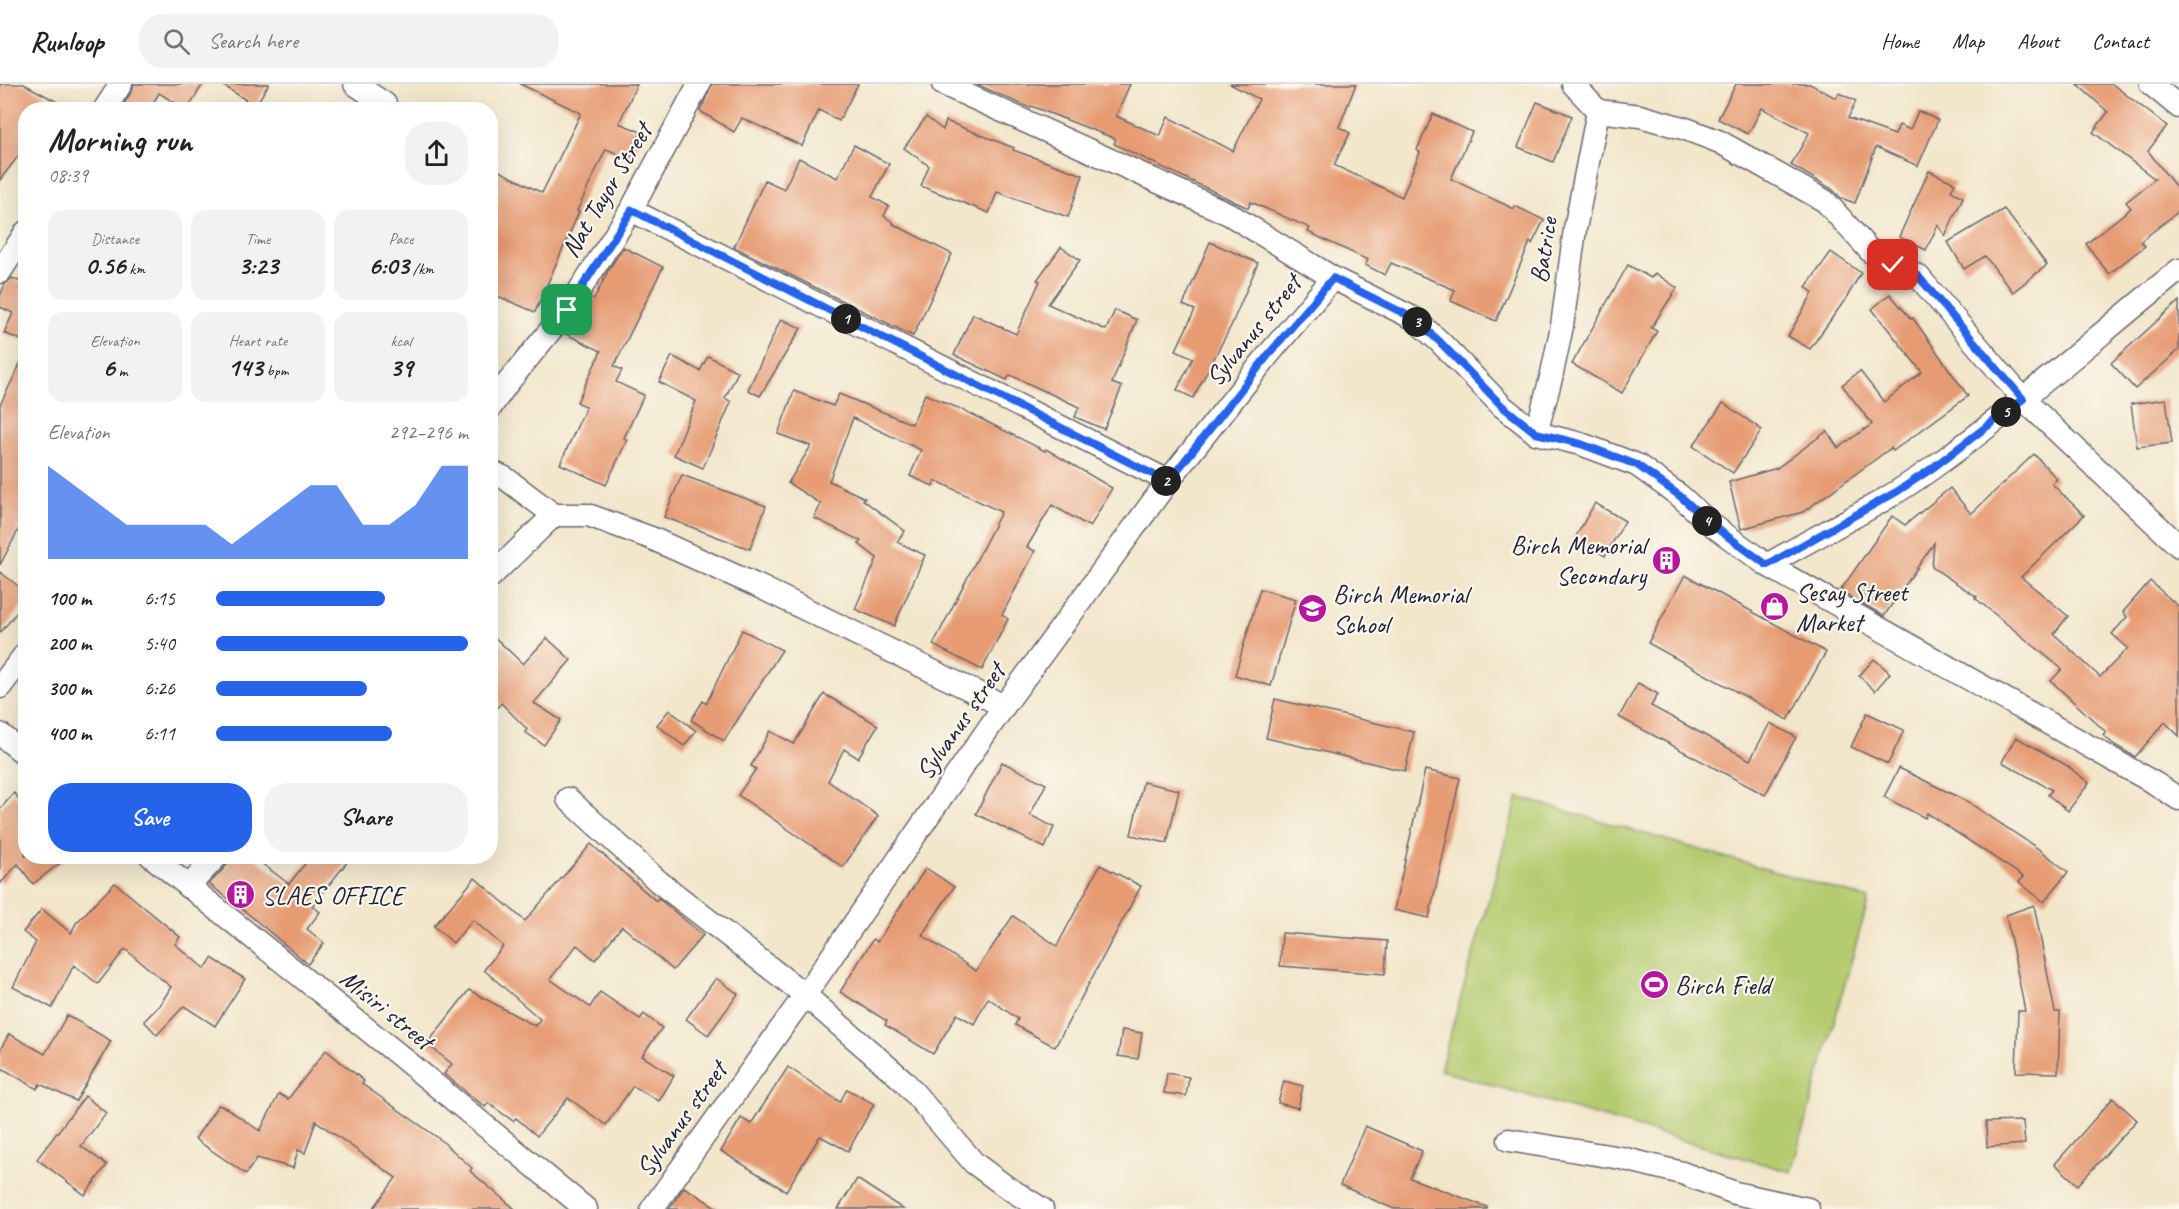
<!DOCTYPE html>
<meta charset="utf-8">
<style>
body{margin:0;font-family:Caveat,sans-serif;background:#f2f2f2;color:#222;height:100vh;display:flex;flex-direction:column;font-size:22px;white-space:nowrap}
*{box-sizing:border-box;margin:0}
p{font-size:20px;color:#767676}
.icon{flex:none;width:33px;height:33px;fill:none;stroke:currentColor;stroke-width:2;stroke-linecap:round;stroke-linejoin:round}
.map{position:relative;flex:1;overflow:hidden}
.details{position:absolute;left:18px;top:18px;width:480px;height:762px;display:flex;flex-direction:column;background:#fff;border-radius:24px;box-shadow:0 6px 24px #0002}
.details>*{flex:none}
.pin{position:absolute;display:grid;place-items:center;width:51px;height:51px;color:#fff;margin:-26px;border-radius:12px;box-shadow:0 3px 9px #0006}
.km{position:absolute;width:30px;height:30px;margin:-15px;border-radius:50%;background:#222;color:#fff;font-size:16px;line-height:30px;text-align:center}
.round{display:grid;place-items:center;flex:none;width:63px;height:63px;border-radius:24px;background:#f2f2f2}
.headline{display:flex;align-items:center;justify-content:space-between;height:102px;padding:0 30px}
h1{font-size:33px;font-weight:600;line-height:45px}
.stats{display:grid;grid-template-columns:repeat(3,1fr);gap:9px;height:102px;padding:6px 30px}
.stats div{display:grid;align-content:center;border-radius:15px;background:#f2f2f2;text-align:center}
.stats b{font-size:26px;font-weight:600}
.stats small{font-size:16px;font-weight:400}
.stats p{font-size:16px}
.chart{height:168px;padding:12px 30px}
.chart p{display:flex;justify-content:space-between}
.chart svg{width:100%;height:108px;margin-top:6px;fill:#2563eb;opacity:.7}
.button{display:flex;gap:12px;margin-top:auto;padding:12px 30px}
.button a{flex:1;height:69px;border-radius:24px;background:#2563eb;color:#fff;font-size:24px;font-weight:600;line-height:69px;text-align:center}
.button a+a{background:#f2f2f2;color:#222}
ul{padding:0 30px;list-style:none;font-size:20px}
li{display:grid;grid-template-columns:96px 72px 1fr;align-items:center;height:45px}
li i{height:15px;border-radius:8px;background:#2563eb}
header{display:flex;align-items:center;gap:36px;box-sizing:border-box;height:84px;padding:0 30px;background:#fff;border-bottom:2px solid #e0e0e0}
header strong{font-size:28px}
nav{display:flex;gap:33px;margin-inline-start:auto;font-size:21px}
.search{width:420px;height:54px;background:#f2f2f2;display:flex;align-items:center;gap:15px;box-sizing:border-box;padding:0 21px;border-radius:24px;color:#767676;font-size:22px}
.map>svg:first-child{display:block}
.green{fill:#b5cb70;stroke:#6c7656;stroke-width:1.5}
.building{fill:#e69b73}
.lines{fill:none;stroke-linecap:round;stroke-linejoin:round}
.minor-casing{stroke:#6b676d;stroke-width:25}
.minor{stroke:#fff;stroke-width:22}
.route-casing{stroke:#fff;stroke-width:12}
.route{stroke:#2563eb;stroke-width:8}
.labels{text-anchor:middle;stroke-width:4.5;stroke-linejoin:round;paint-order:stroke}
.street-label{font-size:26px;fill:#22223b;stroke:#fbf7ec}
.poi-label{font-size:26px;fill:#22223b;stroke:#fbf7ec;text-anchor:start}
</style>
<header>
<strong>Runloop</strong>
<div class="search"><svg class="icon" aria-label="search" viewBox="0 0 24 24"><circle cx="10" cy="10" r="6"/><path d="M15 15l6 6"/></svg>Search here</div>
<nav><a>Home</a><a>Map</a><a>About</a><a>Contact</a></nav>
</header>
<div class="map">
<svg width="2179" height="1125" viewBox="0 0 2179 1125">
<rect width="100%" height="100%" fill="#fbf7ec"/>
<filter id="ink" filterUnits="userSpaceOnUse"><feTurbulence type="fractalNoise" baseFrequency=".0167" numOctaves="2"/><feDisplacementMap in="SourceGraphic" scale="12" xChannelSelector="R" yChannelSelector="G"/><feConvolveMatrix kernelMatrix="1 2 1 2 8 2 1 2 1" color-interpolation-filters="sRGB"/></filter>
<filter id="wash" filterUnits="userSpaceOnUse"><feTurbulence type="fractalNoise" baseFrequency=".008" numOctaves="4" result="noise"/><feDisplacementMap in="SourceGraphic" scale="24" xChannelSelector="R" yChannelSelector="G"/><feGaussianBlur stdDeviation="1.35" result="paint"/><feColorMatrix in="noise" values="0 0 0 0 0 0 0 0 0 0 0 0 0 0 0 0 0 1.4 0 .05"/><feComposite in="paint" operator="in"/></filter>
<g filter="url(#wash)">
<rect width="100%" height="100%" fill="#f2e6cb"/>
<polygon class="green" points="1518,713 1869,815 1791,1088 1440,986"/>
<g id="blocks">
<g class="building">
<polygon points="0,0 24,0 72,26 26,26 26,62 0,96"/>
<polygon points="134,0 203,0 187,26 159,9 149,26 120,26 132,7"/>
<polygon points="221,0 269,0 255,22"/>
<polygon points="520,0 637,0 619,39 641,48 630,75 606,65 577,127 579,128 535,228 490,209 490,82 542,109 581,29"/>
<polygon points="712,0 858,0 839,37 819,26 802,62 742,34 734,48 700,27"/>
<polygon points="976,0 1130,0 1116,32 1160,52 1168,33 1233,67 1259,15 1230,0 1356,0 1339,43 1350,49 1334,81 1402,113 1420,68 1417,66 1433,30 1472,48 1451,95 1514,125 1515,122 1544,136 1532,160 1530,158 1496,237 1451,217 1455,206 1391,179 1385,191 1365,181 1368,176 1308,148 1310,144 1251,118 1248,124 1114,60 1116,55 1031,22 1030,24"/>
<polygon points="1736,0 1810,0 1836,14 1839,9 1856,17 1848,34 1895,51 1899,41 1910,46 1918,27 1938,36 1918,82 1876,63 1855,119 1841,114 1832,105 1791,81 1809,49 1762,24 1748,50 1718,35"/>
<polygon points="2077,0 2112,0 2167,42 2148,67 2179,107 2179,127 2141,157 2145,162 2109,190 2086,160 2131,124 2126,118 2155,95 2093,48 2108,28"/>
<polygon points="1537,18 1572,32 1553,78 1518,63"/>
<polygon points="926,33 943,46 946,37 1014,64 1013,66 1083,91 1068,133 997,108 989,129 921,102 929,82 904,64"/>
<polygon points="854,61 889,80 872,113 889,122 884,132 894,139 893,140 952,170 913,252 734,163 765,96 784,105 799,74 837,94"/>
<polygon points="1929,87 1955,99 1951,107 1963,113 1945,152 1938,141 1926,166 1899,153"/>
<polygon points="2004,125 2047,181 2013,208 1985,172 1964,185 1948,158"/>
<polygon points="1210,158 1258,179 1231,242 1193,314 1177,306 1193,274 1176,266 1195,226 1183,221"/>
<polygon points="623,163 663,183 614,282 622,286 616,298 644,311 624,354 627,356 606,401 560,380 586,323 577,318 601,267 566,250 591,213 594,215 608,187"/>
<polygon points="1061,163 1080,176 1048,220 1106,246 1115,226 1137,236 1112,299 1122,303 1104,345 1075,333 1079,323 1010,291 1007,296 954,271 973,230 1016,250 1040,197 1037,196"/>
<polygon points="1831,168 1861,189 1847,213 1810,265 1788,252 1813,209 1806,203"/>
<polygon points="1628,181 1651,194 1655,189 1677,204 1651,244 1657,247 1622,309 1572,280"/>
<polygon points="12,194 26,200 26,258 4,249 13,229 0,223 0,212 5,200"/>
<polygon points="1890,210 1911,235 1913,234 1968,312 1893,367 1891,364 1803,428 1741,445 1729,398 1777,384 1827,347 1838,364 1872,340 1842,301 1860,287 1884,318 1922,288 1872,225"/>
<polygon points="2179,217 2179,266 2135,305 2111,279"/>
<polygon points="781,235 801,244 760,312 748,306"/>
<polygon points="26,268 26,431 0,481 0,321"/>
<polygon points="672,272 700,287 708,272 738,288 725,314 731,318 703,384 674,371 696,317 659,298"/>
<polygon points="794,307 833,322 839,310 912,340 925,310 965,327 1045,367 1046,365 1112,404 1090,443 1052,421 1027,463 1035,467 1002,531 1008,535 982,586 933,561 1001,428 935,396 933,402 910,392 921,366 853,334 829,397 865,414 863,416 905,447 897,458 925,471 894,542 855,525 877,474 859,460 861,457 814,434 821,420 788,399 811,362 778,350"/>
<polygon points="2166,315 2172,359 2137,363 2131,320"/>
<polygon points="1723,319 1762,346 1733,389 1693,362"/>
<polygon points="2034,370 2057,395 2052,400 2084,431 2021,493 2068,532 2054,550 2100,593 2128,564 2112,550 2127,533 2123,528 2150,497 2179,523 2179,652 2165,638 2135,673 2113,660 2103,651 2106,648 2051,597 2062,585 1975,514 1977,513 1932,483 1934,459 1884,532 1840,507 1892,432 1905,441 1950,404 1971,430"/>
<polygon points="682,391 766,422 750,465 664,433"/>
<polygon points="1595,419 1625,437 1605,472 1575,454"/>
<polygon points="0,488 26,508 26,517 0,549"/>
<polygon points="1685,491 1826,568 1788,636 1648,559"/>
<polygon points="1260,505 1296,515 1271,602 1235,591"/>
<polygon points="742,546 782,566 724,657 691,636 703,617 706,620"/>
<polygon points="490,549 523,580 547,554 571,576 534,619 561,636 544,661 525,648 527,645 501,619 490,632"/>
<polygon points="1874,575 1890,589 1875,607 1859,592"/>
<polygon points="1638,599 1658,610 1651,622 1750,676 1770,639 1796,653 1765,711 1619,633"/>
<polygon points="824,610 878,641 858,674 844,665 828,697 878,732 843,783 738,711 756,685 751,682 770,647 794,660"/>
<polygon points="1275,615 1414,648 1405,687 1266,654"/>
<polygon points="669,626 696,647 684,662 657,641"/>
<polygon points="1867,629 1904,646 1888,680 1851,663"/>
<polygon points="2016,653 2066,681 2089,699 2068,727 2048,711 2052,706 2002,678"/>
<polygon points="1002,678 1046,700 1030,731 1054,743 1045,764 976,730"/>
<polygon points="1899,684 1968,718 2043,768 2068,788 2044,818 2019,798 2024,793 1927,729 1925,734 1884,713"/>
<polygon points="1425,686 1460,694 1429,834 1394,826"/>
<polygon points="1143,698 1179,706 1167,759 1131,751"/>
<polygon points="14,709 26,724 25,772 69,772 33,800 18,780 0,800 0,725"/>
<polygon points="591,760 656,817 658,814 703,851 673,886 622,842 595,876 577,861 550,895 590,923 600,908 640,935 644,930 662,944 642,972 674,992 659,1017 633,1002 606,1041 568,1014 537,1052 516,1034 513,1037 488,1019 485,1023 444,990 452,980 427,960 469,906 535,942 540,935 484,886 503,862 473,836 453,859 434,842 475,794 525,837"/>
<polygon points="230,772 252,772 289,800 311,772 352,772 312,822 320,828 307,845 324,859 308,880 247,829 209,800 227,781"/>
<polygon points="1100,781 1141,802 1055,963 1015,941 1018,935 988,914 974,940 957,930 933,970 885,941 887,937 840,908 873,855 877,858 926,784 954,803 922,851 976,887 1013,832 1057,862"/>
<polygon points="115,799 180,853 175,860 205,885 212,874 245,895 215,942 184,922 157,951 144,937 160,921 171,903 125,865 98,900 74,881 52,924 13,903 36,858 23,848 42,825 71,849 76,839"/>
<polygon points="2034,821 2055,928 2060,928 2058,989 2016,988 2018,927 2025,927 2006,831"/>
<polygon points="1282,849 1387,857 1385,890 1280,882"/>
<polygon points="716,894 738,910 708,951 686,935"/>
<polygon points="67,931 111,957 76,1017 40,1000 37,1005 0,983 0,966 9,950 45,970"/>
<polygon points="1122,946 1142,949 1138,975 1118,972"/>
<polygon points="326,966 364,997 362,1000 441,1056 472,1084 470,1087 515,1125 373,1125 396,1094 316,1037 305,1069 298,1066 293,1084 257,1074 246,1090 195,1055 218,1021 226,1024 260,1047 279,1010 288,1015"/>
<polygon points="788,983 840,1018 847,1005 874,1020 848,1067 820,1052 786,1107 721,1067 741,1034 751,1040"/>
<polygon points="1167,989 1189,993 1186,1012 1164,1009"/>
<polygon points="1284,997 1303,1002 1298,1024 1278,1019"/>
<polygon points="85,1012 106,1029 81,1062 107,1081 85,1111 37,1075"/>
<polygon points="2113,1014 2137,1036 2078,1101 2055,1080"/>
<polygon points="2023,1037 2025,1060 1987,1063 1986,1038"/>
<polygon points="1365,1042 1422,1067 1410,1094 1487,1123 1487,1125 1394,1125 1340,1101"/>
<polygon points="857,1095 903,1125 838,1125"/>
<polygon points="684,1103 719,1125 669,1125"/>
</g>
</g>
</g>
<g filter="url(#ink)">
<use href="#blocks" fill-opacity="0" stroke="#6b676d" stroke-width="1.5"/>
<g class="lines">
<defs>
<g id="minor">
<polyline points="355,0 385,20"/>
<polyline points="943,0 1229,130 1333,194 1413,234 1439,257 1502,322 1536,349 1581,360 1637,381 1680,412 1712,441 1767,481 2156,700 2179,715"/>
<polyline points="1573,0 1598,27"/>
<polyline points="2151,0 2179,23"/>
<polyline points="104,26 121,0"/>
<polyline points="1598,27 1640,32 1686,45 1720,58 1825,117 1871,168 1893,181 1918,192 2023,315 2179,462"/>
<polyline points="631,126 1168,397"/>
<polyline points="0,188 26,148"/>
<polyline points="490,324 506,301 567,226 631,126 699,0"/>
<polyline points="1536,349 1551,294 1562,242 1575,145 1598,27"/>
<polyline points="490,387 505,394 554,431"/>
<polyline points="554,431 588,431 651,454 760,503 1004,622"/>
<path d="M 1767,481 C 1821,449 1880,422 1931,385 C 2018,323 2097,252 2179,186"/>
<polyline points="490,493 554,431"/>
<polyline points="0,603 26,569"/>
<polyline points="0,650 26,671"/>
<polyline points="568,715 659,798 805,911 904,997 974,1079 1005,1102 1042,1125"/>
<polyline points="151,772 399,971 586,1125"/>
<polyline points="188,803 217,772"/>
<polyline points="1509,1056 1621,1074 1682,1089 1735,1109 1808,1125"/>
<polyline points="652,1125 805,911 1004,622 1168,397 1269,270 1333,194"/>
</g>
</defs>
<use href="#minor" class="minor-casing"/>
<use href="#minor" class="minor"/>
</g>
</g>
<g class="lines" filter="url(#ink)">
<defs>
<polyline id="route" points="567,226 632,126 1168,398 1269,270 1333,194 1413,234 1439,257 1502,322 1536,349 1581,360 1637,381 1680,412 1712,441 1767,481 1898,407 1931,385 2023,315 1918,192 1893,181"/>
</defs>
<use href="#route" class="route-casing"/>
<use href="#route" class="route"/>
</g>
<defs>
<symbol id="building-disc" viewBox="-11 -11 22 22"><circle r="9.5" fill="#b5179e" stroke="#fbf7ec"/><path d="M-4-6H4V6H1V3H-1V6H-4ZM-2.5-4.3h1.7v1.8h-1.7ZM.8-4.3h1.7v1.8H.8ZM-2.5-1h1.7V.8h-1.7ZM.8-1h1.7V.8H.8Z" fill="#fff"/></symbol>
<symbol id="shop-disc" viewBox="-11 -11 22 22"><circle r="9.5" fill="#b5179e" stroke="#fbf7ec"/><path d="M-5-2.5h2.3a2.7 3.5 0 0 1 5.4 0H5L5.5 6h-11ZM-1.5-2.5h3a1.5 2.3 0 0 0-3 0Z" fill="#fff"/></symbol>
<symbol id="school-disc" viewBox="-11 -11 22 22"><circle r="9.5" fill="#b5179e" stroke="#fbf7ec"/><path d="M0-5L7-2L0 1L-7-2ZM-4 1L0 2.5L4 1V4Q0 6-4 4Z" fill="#fff"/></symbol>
<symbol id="stadium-disc" viewBox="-11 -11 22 22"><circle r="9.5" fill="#b5179e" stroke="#fbf7ec"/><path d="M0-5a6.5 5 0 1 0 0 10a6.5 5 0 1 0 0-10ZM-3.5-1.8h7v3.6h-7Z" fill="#fff"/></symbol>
</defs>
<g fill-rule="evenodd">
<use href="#building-disc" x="1650" y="460" width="33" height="33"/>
<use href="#shop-disc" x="1758" y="506" width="33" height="33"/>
<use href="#school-disc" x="1296" y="508" width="33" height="33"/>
<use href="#building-disc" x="224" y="794" width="33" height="33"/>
<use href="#stadium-disc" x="1638" y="884" width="33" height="33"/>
</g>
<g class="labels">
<g class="street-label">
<text transform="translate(606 106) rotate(-59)" y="9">Nat Tayor Street</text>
<text transform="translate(1543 166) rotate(-81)" y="9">Batrice</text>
<text transform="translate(1253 246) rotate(-51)" y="9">Sylvanus street</text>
<text transform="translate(960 637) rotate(-55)" y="9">Sylvanus street</text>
<text transform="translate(387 925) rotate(39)" y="9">Misiri street</text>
<text transform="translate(681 1035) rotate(-54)" y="9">Sylvanus street</text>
</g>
<g class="poi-label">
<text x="1646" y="470" text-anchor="end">Birch Memorial<tspan x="1646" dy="30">Secondary</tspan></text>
<text x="1796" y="517">Sesay Street<tspan x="1796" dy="30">Market</tspan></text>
<text x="1333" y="519">Birch Memorial<tspan x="1333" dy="30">School</tspan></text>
<text x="262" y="820">SLAES OFFICE</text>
<text x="1675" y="910">Birch Field</text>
</g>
</g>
</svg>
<div class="pin" style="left:567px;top:226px;background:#1e9e55"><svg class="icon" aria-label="arrive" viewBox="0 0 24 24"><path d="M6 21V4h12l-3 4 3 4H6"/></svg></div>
<div class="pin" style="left:1893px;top:181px;background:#d93025"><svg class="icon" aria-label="check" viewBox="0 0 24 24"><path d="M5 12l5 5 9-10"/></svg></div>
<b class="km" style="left:846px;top:235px">1</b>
<b class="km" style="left:1166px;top:397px">2</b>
<b class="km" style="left:1417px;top:238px">3</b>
<b class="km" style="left:1707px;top:437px">4</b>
<b class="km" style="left:2006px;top:328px">5</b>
<section class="details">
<div class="headline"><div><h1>Morning run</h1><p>08:39</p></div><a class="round"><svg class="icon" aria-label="share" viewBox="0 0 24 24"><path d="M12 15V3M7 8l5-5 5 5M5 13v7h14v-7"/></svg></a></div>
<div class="stats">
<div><p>Distance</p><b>0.56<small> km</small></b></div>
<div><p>Time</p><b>3:23</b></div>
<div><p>Pace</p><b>6:03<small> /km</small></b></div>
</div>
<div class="stats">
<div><p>Elevation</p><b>6<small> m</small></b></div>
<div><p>Heart rate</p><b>143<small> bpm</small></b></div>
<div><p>kcal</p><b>39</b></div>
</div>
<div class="chart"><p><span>Elevation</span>292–296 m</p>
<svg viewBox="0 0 160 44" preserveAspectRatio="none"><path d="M0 44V6L10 14L20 22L30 30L40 30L50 30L60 30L70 38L80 30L90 22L100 14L110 14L120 30L130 30L140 22L150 6L160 6V44z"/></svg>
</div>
<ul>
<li><b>100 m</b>6:15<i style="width:67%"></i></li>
<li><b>200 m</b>5:40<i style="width:100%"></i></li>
<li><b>300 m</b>6:26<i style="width:60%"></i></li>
<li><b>400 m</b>6:11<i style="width:70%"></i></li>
</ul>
<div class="button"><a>Save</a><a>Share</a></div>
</section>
</div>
